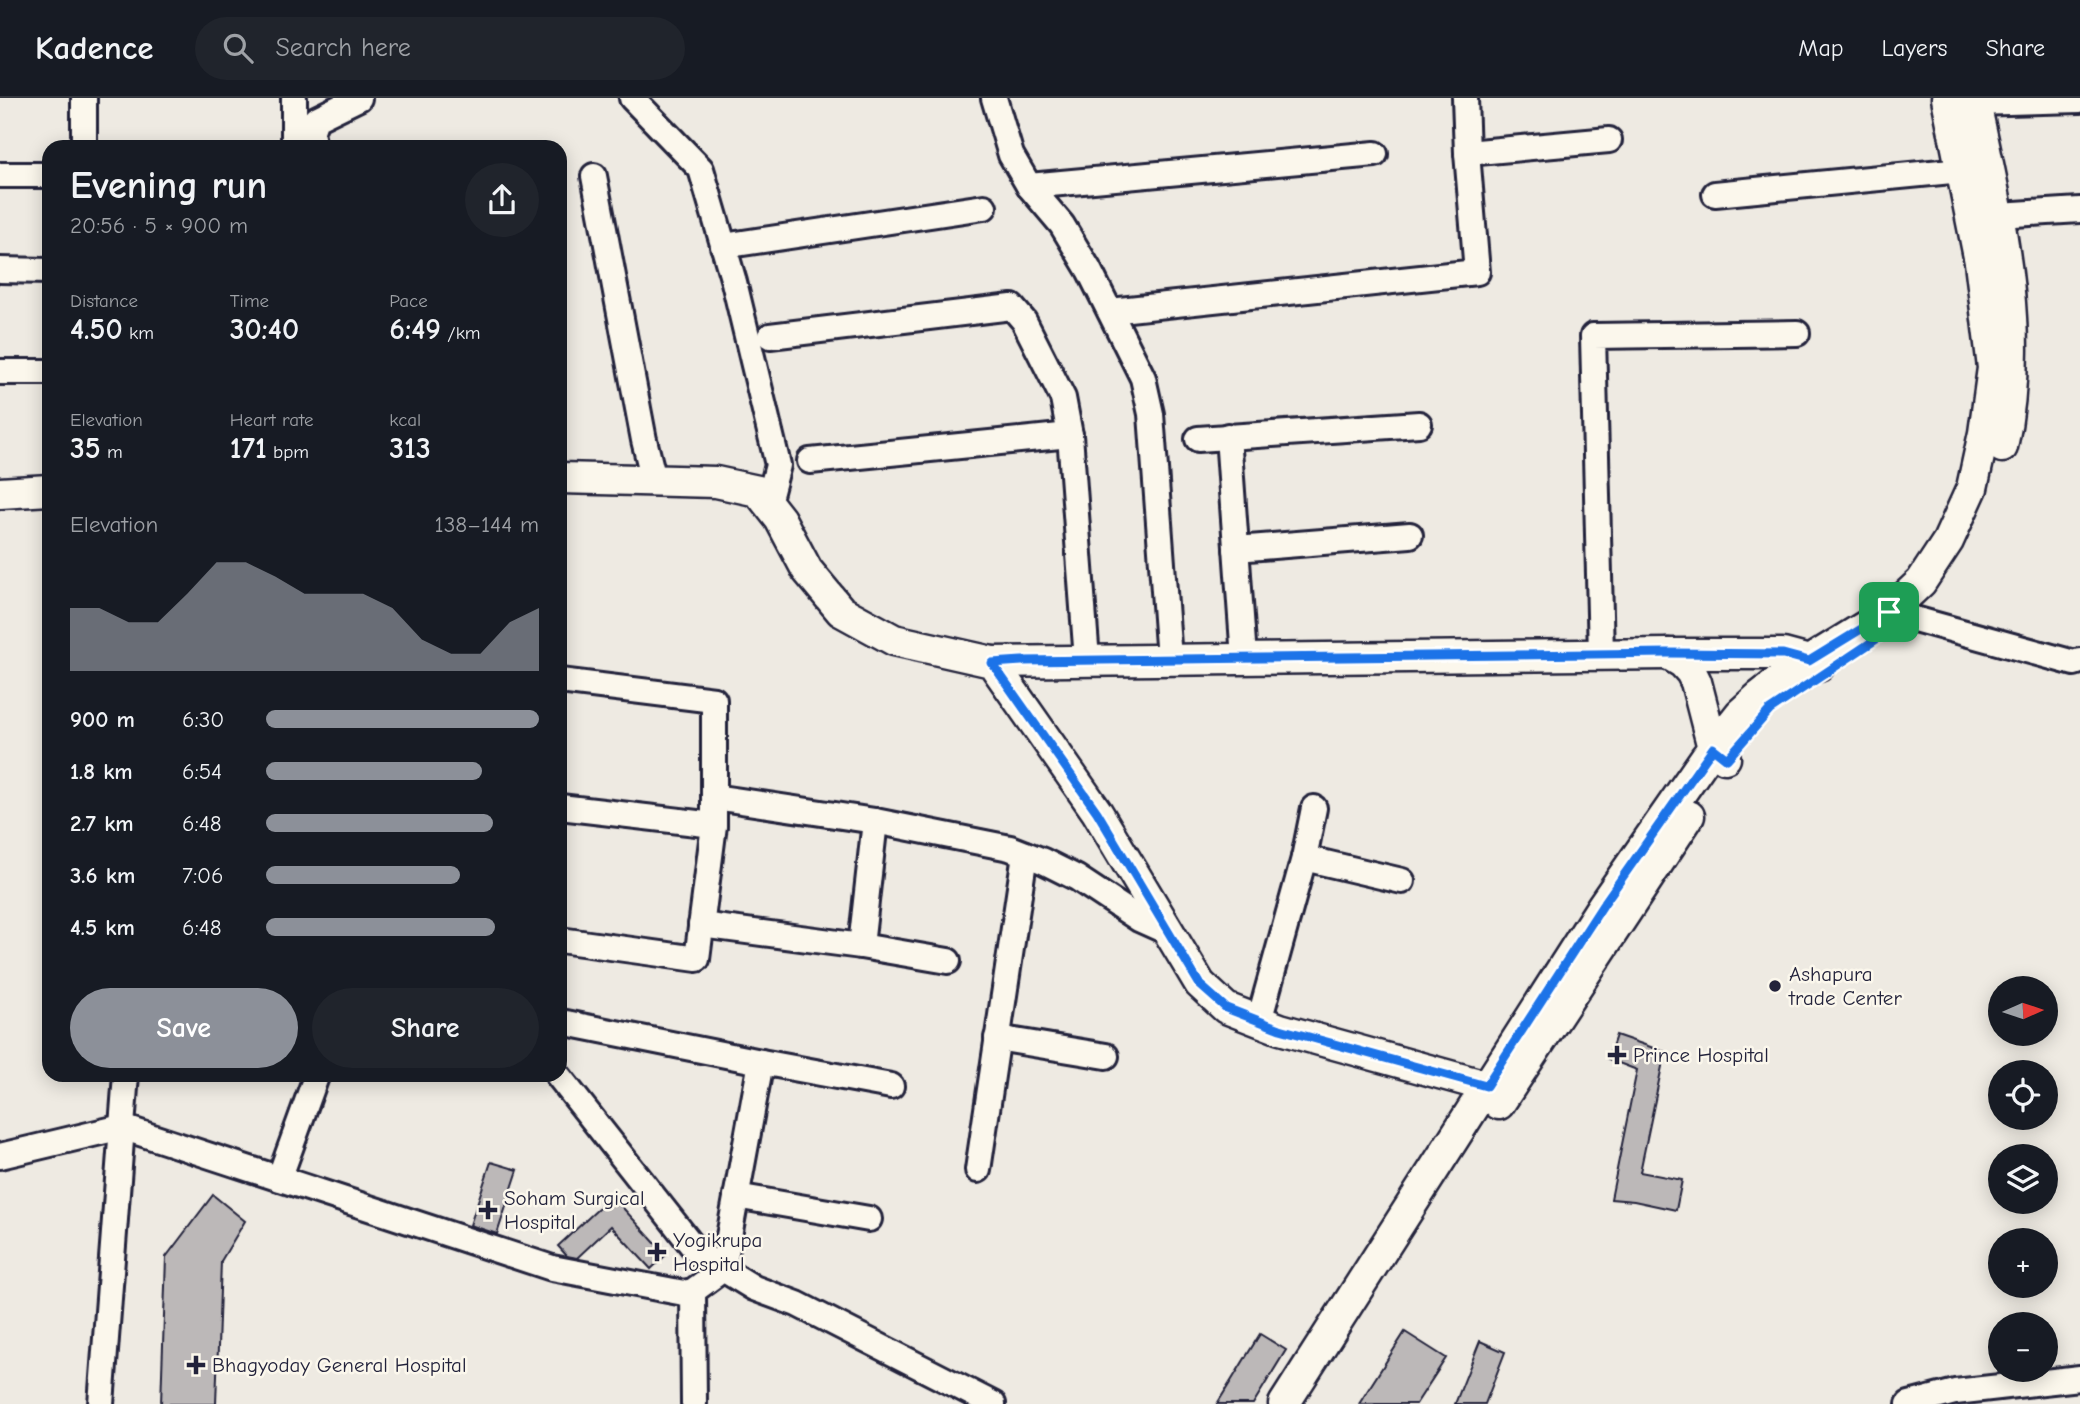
<!DOCTYPE html>
<meta charset="utf-8">
<style>
body{margin:0;font-family:"Comic Neue",sans-serif;background:#20242c;color:#f1f3f6;height:100vh;display:flex;flex-direction:column;font-size:26px;white-space:nowrap}
*{box-sizing:border-box;margin:0}
p{font-size:23px;color:#9ea1a6}
.icon{flex:none;width:38px;height:38px;fill:none;stroke:currentColor;stroke-width:2;stroke-linecap:round;stroke-linejoin:round}
.map{position:relative;flex:1;overflow:hidden}
.details{position:absolute;left:42px;top:42px;width:525px;height:942px;display:flex;flex-direction:column;background:#171b24;border-radius:21px;box-shadow:0 4px 18px #0003}
.details>*{flex:none}
.needle{width:46px;rotate:87deg}
.buttons{position:absolute;left:1988px;top:878px;display:grid;gap:14px}
.buttons a{display:grid;place-items:center;width:70px;height:70px;border-radius:50%;background:#171b24;box-shadow:0 4px 18px #0003;font-size:35px}
.pin{position:absolute;display:grid;place-items:center;width:60px;height:60px;color:#fff;margin:-30px;border-radius:14px;box-shadow:0 4px 10px #0006}
.round{display:grid;place-items:center;flex:none;width:74px;height:74px;border-radius:37px;background:#20242c}
.head{display:flex;align-items:center;justify-content:space-between;height:119px;padding:0 28px}
h1{font-size:38px;font-weight:700;line-height:52px}
.stats{display:grid;grid-template-columns:repeat(3,1fr);gap:10px;height:119px;padding:7px 28px}
.stats div{display:grid;align-content:center}
.stats b{font-size:30px;font-weight:700}
.stats small{font-size:19px;font-weight:400}
.stats p{font-size:19px}
.chart{height:196px;padding:14px 28px}
.chart p{display:flex;justify-content:space-between}
.chart svg{width:100%;height:126px;margin-top:7px;fill:#8c9099;opacity:.7}
.cta{display:flex;gap:14px;margin-top:auto;padding:14px 28px}
.cta a{flex:1;height:80px;border-radius:42px;background:#8c9099;color:#fff;font-size:28px;font-weight:700;line-height:80px;text-align:center}
.cta a+a{background:#20242c;color:#f1f3f6}
ul{padding:0 28px;list-style:none;font-size:23px}
li{display:grid;grid-template-columns:112px 84px 1fr;align-items:center;height:52px}
li i{height:18px;border-radius:9px;background:#8c9099}
header{display:flex;align-items:center;gap:42px;box-sizing:border-box;height:98px;padding:0 35px;background:#171b24;border-bottom:2px solid #363941}
header strong{font-size:33px}
nav{display:flex;gap:38px;margin-inline-start:auto;font-size:24px}
.search{width:490px;height:63px;background:#20242c;display:flex;align-items:center;gap:18px;box-sizing:border-box;padding:0 24px;border-radius:38px;color:#9ea1a6;font-size:26px}
.map>svg:first-child{display:block}
.building{fill:#bcb8b8;stroke:#22223b;stroke-width:2}
.lines{fill:none;stroke-linecap:round;stroke-linejoin:round}
.minor-casing{stroke:#22223b;stroke-width:30}
.major-casing{stroke:#22223b;stroke-width:35}
.minor{stroke:#fbf7ec;stroke-width:24}
.major{stroke:#fbf7ec;stroke-width:30}
.route-casing{stroke:#fff;stroke-width:14}
.route{stroke:#1a73e8;stroke-width:9}
.poi-dot{fill:#22223b;stroke:#fbf7ec;stroke-width:2.5}
.labels{text-anchor:middle;stroke-width:5;stroke-linejoin:round;paint-order:stroke}
.poi-label{font-size:21px;fill:#22223b;stroke:#fbf7ec;text-anchor:start}
</style>
<header>
<strong>Kadence</strong>
<div class="search"><svg class="icon" aria-label="search" viewBox="0 0 24 24"><circle cx="10" cy="10" r="6"/><path d="M15 15l6 6"/></svg>Search here</div>
<nav><a>Map</a><a>Layers</a><a>Share</a></nav>
</header>
<div class="map">
<svg width="2080" height="1306" viewBox="0 0 2080 1306">
<rect width="100%" height="100%" fill="#eeeae2"/>
<filter id="ink" filterUnits="userSpaceOnUse"><feTurbulence type="fractalNoise" baseFrequency=".0143" numOctaves="2"/><feDisplacementMap in="SourceGraphic" scale="14" xChannelSelector="R" yChannelSelector="G"/><feConvolveMatrix kernelMatrix="1 2 1 2 8 2 1 2 1" color-interpolation-filters="sRGB"/></filter>
<g filter="url(#ink)">
<g class="building">
<polygon points="1616,937 1665,954 1640,1074 1682,1082 1676,1112 1634,1103 1611,1101 1637,972 1608,961"/>
<polygon points="491,1064 518,1072 497,1136 470,1127"/>
<polygon points="213,1097 245,1123 221,1163 216,1306 161,1306 166,1159"/>
<polygon points="612,1098 666,1157 651,1171 611,1128 577,1160 567,1158 558,1148"/>
<polygon points="1405,1234 1446,1260 1416,1306 1359,1306"/>
<polygon points="1260,1236 1286,1252 1253,1306 1217,1306"/>
<polygon points="1480,1243 1505,1254 1485,1306 1455,1306"/>
</g>
<g class="lines">
<defs>
<g id="minor">
<polyline points="84,0 84,49"/>
<polyline points="632,0 701,71 734,184 778,367 768,405"/>
<polyline points="994,0 1011,57 1029,88 1062,127 1089,172 1143,280 1151,316 1169,561"/>
<polyline points="1975,5 2080,2"/>
<polyline points="294,49 294,0"/>
<polyline points="314,49 311,35 316,21 359,0"/>
<polyline points="1467,55 1609,42"/>
<polyline points="0,77 49,77"/>
<polyline points="594,78 644,342 654,382"/>
<polyline points="1029,88 1375,56"/>
<polyline points="1715,96 1962,72"/>
<polyline points="1999,117 2080,112"/>
<polyline points="723,148 984,109"/>
<polyline points="0,172 49,173"/>
<polyline points="1110,213 1477,174 1467,55 1465,0"/>
<polyline points="770,238 1012,209 1024,223 1063,300 1070,337 1087,562"/>
<polyline points="0,274 49,274"/>
<polyline points="1228,338 1244,560"/>
<polyline points="1198,341 1419,326"/>
<polyline points="810,363 1070,337"/>
<polyline points="1236,451 1410,437"/>
<polyline points="1889,514 2074,565 2080,563"/>
<polyline points="1601,556 1593,238 1797,235"/>
<polyline points="560,583 714,602 714,727 697,861 560,842"/>
<polyline points="714,699 875,723 1010,750 1043,763 1077,780 1139,821 1168,834"/>
<polyline points="560,709 714,727"/>
<polyline points="1304,760 1402,783"/>
<polyline points="701,827 861,848 948,863"/>
<polyline points="861,848 875,723"/>
<polyline points="1259,923 1304,760 1314,710"/>
<polyline points="561,924 761,964 891,988"/>
<polyline points="997,940 1106,958"/>
<polyline points="557,976 698,1155 723,1171 761,964"/>
<polyline points="0,1058 122,1029 552,1170 684,1195 693,1193 723,1171 754,1190 797,1206 993,1306"/>
<polyline points="978,1072 1025,756"/>
<polyline points="279,1081 317,976"/>
<polyline points="736,1098 869,1121"/>
<polyline points="693,1193 694,1306"/>
<polyline points="101,1306 126,976"/>
<polyline points="1909,1306 1955,1294 2080,1280"/>
</g>
<g id="major">
<path d="M 1974,0 C 1998,114 2028,232 2002,349"/>
<polyline points="560,380 716,384 758,393 780,421 807,472 841,513 894,542 992,564 1097,714 1200,886 1226,910 1280,931 1486,988 1500,997"/>
<polyline points="0,395 49,392"/>
<polyline points="1668,556 1683,565 1691,574 1696,584 1713,650 1725,660"/>
<polyline points="992,564 1668,556 1783,556 1809,563 1819,568"/>
<polyline points="1499,1006 1689,718"/>
<polyline points="1284,1306 1603,807 1706,659 1740,616 1760,598 1788,576 1889,514 1921,484 1948,443 1972,390 1984,335 1993,270 1980,164 1947,0"/>
</g>
</defs>
<use href="#minor" class="minor-casing"/>
<use href="#major" class="major-casing"/>
<use href="#minor" class="minor"/>
<use href="#major" class="major"/>
</g>
</g>
<g class="lines" filter="url(#ink)">
<defs>
<polygon id="route" points="1889,514 1908,519 1902,524 1770,612 1727,661 1713,650 1603,807 1486,988 1280,931 1226,910 1200,887 1097,714 992,565 1022,563 1668,555 1783,556 1809,563"/>
</defs>
<use href="#route" class="route-casing"/>
<use href="#route" class="route"/>
</g>
<g class="poi-dot">
<circle cx="1775" cy="888" r="7"/>
<path d="M1613.5 946.5h7v7h7v7h-7v7h-7v-7h-7v-7h7z"/>
<path d="M484.5 1101.5h7v7h7v7h-7v7h-7v-7h-7v-7h7z"/>
<path d="M653.5 1143.5h7v7h7v7h-7v7h-7v-7h-7v-7h7z"/>
<path d="M192.5 1256.5h7v7h7v7h-7v7h-7v-7h-7v-7h7z"/>
</g>
<g class="labels">
<g class="poi-label">
<text x="1789" y="883">Ashapura<tspan x="1789" dy="24">trade Center</tspan></text>
<text x="1633" y="964">Prince Hospital</text>
<text x="504" y="1107">Soham Surgical<tspan x="504" dy="24">Hospital</tspan></text>
<text x="673" y="1149">Yogikrupa<tspan x="673" dy="24">Hospital</tspan></text>
<text x="212" y="1274">Bhagyoday General Hospital</text>
</g>
</g>
</svg>
<div class="buttons">
<a><svg class="needle" viewBox="-14 -14 28 28"><path d="M0-13l5 13h-10z" fill="#e53935"/><path d="M0 13l5-13h-10z" fill="#9ea1a6"/></svg></a>
<a><svg class="icon" aria-label="locate" viewBox="0 0 24 24"><circle cx="12" cy="12" r="6"/><path d="M12 2v4M12 18v4M2 12h4M18 12h4"/></svg></a>
<a><svg class="icon" aria-label="layers" viewBox="0 0 24 24"><path d="M12 4l9 5-9 5-9-5zM3 14l9 5 9-5"/></svg></a>
<a>+</a>
<a>−</a>
</div>
<div class="pin" style="left:1889px;top:514px;background:#1e9e55"><svg class="icon" aria-label="arrive" viewBox="0 0 24 24"><path d="M6 21V4h12l-3 4 3 4H6"/></svg></div>
<section class="details">
<div class="head"><div><h1>Evening run</h1><p>20:56 · 5 × 900 m</p></div><a class="round"><svg class="icon" aria-label="share" viewBox="0 0 24 24"><path d="M12 15V3M7 8l5-5 5 5M5 13v7h14v-7"/></svg></a></div>
<div class="stats">
<div><p>Distance</p><b>4.50<small> km</small></b></div>
<div><p>Time</p><b>30:40</b></div>
<div><p>Pace</p><b>6:49<small> /km</small></b></div>
</div>
<div class="stats">
<div><p>Elevation</p><b>35<small> m</small></b></div>
<div><p>Heart rate</p><b>171<small> bpm</small></b></div>
<div><p>kcal</p><b>313</b></div>
</div>
<div class="chart"><p><span>Elevation</span>138–144 m</p>
<svg viewBox="0 0 160 44" preserveAspectRatio="none"><path d="M0 44V22L10 22L20 27L30 27L40 17L50 6L60 6L70 11L80 17L90 17L100 17L110 22L120 33L130 38L140 38L150 27L160 22V44z"/></svg>
</div>
<ul>
<li><b>900 m</b>6:30<i style="width:100%"></i></li>
<li><b>1.8 km</b>6:54<i style="width:79%"></i></li>
<li><b>2.7 km</b>6:48<i style="width:83%"></i></li>
<li><b>3.6 km</b>7:06<i style="width:71%"></i></li>
<li><b>4.5 km</b>6:48<i style="width:84%"></i></li>
</ul>
<div class="cta"><a>Save</a><a>Share</a></div>
</section>
</div>
